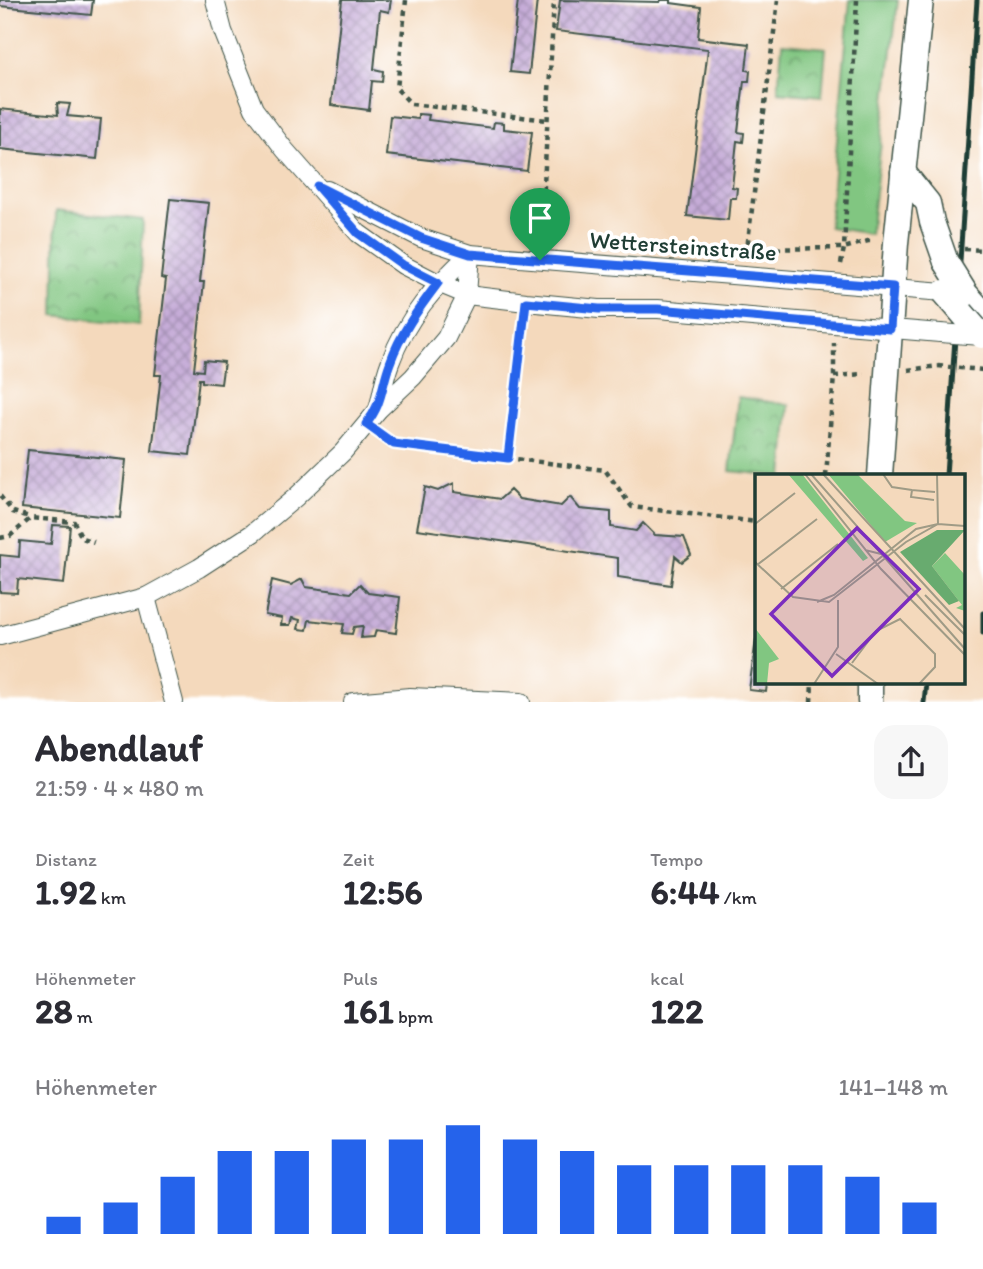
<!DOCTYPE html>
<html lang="de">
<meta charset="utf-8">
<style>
body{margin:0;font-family:Itim,sans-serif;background:#f7f7f7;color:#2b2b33;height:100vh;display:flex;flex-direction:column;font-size:26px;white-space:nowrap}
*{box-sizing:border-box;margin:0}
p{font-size:23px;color:#7c7c81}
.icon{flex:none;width:38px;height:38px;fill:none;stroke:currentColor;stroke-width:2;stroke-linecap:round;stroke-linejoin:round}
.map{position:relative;height:702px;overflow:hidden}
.side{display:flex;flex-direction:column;background:#fff;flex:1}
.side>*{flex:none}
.pin{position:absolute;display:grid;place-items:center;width:60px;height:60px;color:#fff;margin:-72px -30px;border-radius:50% 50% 50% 0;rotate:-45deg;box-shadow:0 0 7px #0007}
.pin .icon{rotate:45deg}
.round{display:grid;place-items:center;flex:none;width:74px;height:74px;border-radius:21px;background:#f7f7f7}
.summary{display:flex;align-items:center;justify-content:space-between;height:119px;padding:0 35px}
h1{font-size:38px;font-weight:800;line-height:52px}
.stats{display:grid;grid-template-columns:repeat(3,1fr);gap:10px;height:119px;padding:7px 35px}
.stats div{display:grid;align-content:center}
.stats b{font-size:35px;font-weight:800}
.stats small{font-size:19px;font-weight:400}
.stats p{font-size:19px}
.chart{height:196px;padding:14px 35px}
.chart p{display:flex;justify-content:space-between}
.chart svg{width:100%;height:126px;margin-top:7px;stroke:#2563eb;stroke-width:6}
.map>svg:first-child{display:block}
.grass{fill:#81c681;stroke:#50825a;stroke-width:2}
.park{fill:url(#park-crowns);stroke:#50825a;stroke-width:2}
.building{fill:url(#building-cross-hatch)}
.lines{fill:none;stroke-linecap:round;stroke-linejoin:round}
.minor-casing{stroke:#3f5448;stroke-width:20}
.secondary-casing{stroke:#3f5448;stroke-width:27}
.path{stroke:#3f5448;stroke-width:4.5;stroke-dasharray:5 5;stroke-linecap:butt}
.minor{stroke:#fff;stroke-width:18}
.secondary{stroke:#fff;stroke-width:24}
.rail{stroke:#1f3d34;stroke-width:5}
.minor-bridge-casing{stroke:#3f5448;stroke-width:20;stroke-linecap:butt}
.secondary-bridge-casing{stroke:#3f5448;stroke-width:27;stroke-linecap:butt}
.path-bridge{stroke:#3f5448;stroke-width:4.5;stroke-dasharray:5 5;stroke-linecap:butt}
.minor-bridge{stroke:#fff;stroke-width:18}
.secondary-bridge{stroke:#fff;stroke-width:24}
.route-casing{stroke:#fff;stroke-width:14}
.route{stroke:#2563eb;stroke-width:9}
.labels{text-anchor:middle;stroke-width:7;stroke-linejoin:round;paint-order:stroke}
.street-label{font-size:24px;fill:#1f3d34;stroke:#fff}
.inset-road{fill:none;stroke:#9f9b86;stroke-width:2}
.view{fill:#7b2cbf;fill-opacity:0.15;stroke:#7b2cbf;stroke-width:3.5}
.inset-edge{fill:none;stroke:#1f3d34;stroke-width:3.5}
</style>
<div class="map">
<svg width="983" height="702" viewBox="0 0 983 702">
<defs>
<pattern id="park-crowns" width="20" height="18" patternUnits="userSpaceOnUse" patternTransform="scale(1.75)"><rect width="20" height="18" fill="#81c681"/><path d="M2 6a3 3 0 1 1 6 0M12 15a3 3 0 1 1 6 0" fill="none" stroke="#69a26a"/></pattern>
<pattern id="building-cross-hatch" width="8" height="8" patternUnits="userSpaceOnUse" patternTransform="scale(1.75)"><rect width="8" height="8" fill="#c6acd8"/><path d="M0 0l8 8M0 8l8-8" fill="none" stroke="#a08db0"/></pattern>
</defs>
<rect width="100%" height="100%" fill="#fff"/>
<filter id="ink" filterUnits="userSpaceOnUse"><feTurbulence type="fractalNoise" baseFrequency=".0143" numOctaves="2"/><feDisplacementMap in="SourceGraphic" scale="14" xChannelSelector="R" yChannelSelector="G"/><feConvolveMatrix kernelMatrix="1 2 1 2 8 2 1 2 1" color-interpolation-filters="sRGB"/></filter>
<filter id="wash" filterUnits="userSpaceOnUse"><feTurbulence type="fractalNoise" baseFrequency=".00686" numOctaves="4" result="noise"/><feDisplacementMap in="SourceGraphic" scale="28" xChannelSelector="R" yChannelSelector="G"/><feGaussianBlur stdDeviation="1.57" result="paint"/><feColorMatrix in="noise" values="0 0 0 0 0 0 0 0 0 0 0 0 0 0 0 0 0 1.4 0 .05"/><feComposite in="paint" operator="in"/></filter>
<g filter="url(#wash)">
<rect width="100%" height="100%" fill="#f4d9bc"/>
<polygon class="grass" points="850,0 898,0 870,234 829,227"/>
<g class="park">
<polygon points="782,44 826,48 822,96 778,92"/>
<polygon points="56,210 143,220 139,325 54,315"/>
<polygon points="738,397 789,405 783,476 730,471"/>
</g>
<g id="blocks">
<g class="building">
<polygon points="0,0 93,0 91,15 0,6"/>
<polygon points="342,0 391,0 389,12 380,10 374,69 383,71 382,82 372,81 369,110 331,105"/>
<polygon points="518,0 537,0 529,74 510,72"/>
<polygon points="560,0 660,2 661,0 671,0 671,3 701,7 698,38 749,44 746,70 750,71 749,81 744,81 738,132 744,133 743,142 737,141 732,187 737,188 736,198 730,198 728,220 687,216 708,49 556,31"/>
<polygon points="57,103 70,104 67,116 101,119 97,159 0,149 0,109 58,115"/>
<polygon points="418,114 429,115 428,120 493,128 494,122 504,123 504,129 532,132 527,171 386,155 390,116 418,119"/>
<polygon points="170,199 209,203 200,282 204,282 194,370 203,371 204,360 224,362 221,384 202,382 202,379 199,379 190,455 152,451 161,375 155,375 166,279 161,278"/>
<polygon points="28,450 126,460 120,518 22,508"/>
<polygon points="454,483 454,492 500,499 510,490 519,499 561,506 570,497 580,509 611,512 611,527 636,531 643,523 655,535 684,537 691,555 682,562 675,556 671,585 618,577 618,558 417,529 425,487 438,491"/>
<polygon points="53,525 70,526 64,584 18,579 17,593 0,592 0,555 19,557 20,541 51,544"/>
<polygon points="302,579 306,587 351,593 360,584 368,593 400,597 396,633 376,630 374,637 361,638 363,626 354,627 352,634 342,633 344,624 309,620 307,630 298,629 300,620 292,618 290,625 281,625 282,618 265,615 272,580 291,585"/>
<polygon points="756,639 757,683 767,683 766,692 749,690"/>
</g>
</g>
</g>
<g filter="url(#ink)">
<use href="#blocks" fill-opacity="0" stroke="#3f5448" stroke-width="2"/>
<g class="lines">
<defs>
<g id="minor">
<polyline points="215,0 223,31 254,109 285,150 358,233 403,265 438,283 467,295 526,302 599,309 658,309 940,333"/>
<polyline points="327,190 421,238 470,254 944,292"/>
<path d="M 378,410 C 382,395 384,378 390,363 C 406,318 435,286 470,254"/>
<polyline points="146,597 174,702"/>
<polyline points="0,636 146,597 199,568 253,533 296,497 343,452 378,410 413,377 446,338 467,295 470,254"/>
<polyline points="353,702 410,697 521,702"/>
</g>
<g id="secondary">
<polyline points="903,172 928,203 932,222 946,262"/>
<polyline points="966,294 983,313"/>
<polyline points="880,476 896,243 921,0"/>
<polyline points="870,702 870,683"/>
</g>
</defs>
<use href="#minor" class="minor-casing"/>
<use href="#secondary" class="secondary-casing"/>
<g class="path">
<polyline points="406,0 397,89 411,104 547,120"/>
<polyline points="778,0 747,249 844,248 868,241 875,241"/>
<polyline points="541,240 554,0"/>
<polyline points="841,264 844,248 857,0"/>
<polyline points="908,370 938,366"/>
<polyline points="834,376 864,374"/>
<polyline points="381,435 394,444 605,470 632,507 757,522"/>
<polyline points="508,458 524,320"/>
<polyline points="826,476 834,376 834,343"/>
<polyline points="0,496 13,512 30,517"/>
<polyline points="0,538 10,536 31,518 74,522 82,538 94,542"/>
<polyline points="811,702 812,683"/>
</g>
<use href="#minor" class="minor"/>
<use href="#secondary" class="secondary"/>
<g class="rail">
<polyline points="946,476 977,0"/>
<polyline points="983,613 983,633"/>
<polyline points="924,702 926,683"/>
</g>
<defs>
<polyline id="minor-bridge" points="940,333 982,336"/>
<g id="secondary-bridge">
<polyline points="946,262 966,294"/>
<polyline points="944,292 982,336"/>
</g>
</defs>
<use href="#minor-bridge" class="minor-bridge-casing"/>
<use href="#secondary-bridge" class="secondary-bridge-casing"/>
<g class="path-bridge">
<polyline points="964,249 983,250"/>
<polyline points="938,366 983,370"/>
</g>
<use href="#minor-bridge" class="minor-bridge"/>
<use href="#secondary-bridge" class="secondary-bridge"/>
</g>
</g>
<g class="lines" filter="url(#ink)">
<defs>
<path id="route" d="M 317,186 L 421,238 L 470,254 L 893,287 L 890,329 L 658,309 L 599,309 L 526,302 L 508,458 L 394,444 L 366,424 C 383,403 381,387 390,363 C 400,334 419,308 438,283 L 403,265 L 358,233 Z"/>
</defs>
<use href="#route" class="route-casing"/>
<use href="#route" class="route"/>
</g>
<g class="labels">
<g class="street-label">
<text transform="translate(683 246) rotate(4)" y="8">Wettersteinstraße</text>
</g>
</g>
<g transform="translate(755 474)">
<rect width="210" height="210" fill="#f4d9bc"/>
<path d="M 33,0 L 47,0 L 113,84 L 108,87 ZM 73,0 L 102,0 L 150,47 L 162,49 L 130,68 ZM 190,79 L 210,101 L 210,137 L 201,134 L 207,131 L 177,92 Z" fill="#81c681"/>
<path d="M 182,56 L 210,56 L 177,92 L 204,127 L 194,131 L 145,78 Z" fill="#68ab6f"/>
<path d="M 0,154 L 24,185 L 14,189 L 12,210 L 0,210 Z" fill="#81c681"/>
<path class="inset-road" d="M 50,0 L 126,95 L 210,181M 56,0 L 210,175M 68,0 L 210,155M 128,0 L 137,13 L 157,16M 182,0 L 183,50M 179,26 L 156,23 L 157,16 L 180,18M 0,50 L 40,19M 110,76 L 134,82M 0,88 L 38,123 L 74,128 L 151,68 L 183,50M 2,91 L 62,45M 26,115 L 83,70M 170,121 L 210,161M 62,128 L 79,121 L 161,55 L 183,50 L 210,52M 81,180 L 123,210M 97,189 L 121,157 L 145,145 L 180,180 L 180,193 L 164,210M 59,210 L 83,173 L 83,126"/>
<path class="view" d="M 102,54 L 164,115 L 77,202 L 16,140 Z"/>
<rect width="210" height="210" class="inset-edge"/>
</g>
</svg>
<div class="pin" style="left:540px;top:260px;background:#1e9e55"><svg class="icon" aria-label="arrive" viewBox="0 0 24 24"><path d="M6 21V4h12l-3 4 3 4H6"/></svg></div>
</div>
<section class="side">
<div class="summary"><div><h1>Abendlauf</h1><p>21:59 · 4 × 480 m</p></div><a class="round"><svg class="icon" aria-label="share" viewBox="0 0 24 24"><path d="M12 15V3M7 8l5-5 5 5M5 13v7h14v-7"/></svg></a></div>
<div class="stats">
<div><p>Distanz</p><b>1.92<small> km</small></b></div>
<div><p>Zeit</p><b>12:56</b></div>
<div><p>Tempo</p><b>6:44<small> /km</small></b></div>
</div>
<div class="stats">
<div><p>Höhenmeter</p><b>28<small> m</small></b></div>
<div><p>Puls</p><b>161<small> bpm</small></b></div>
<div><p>kcal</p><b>122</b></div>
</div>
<div class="chart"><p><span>Höhenmeter</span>141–148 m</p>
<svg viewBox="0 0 160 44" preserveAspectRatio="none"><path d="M5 44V38M15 44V33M25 44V24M35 44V15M45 44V15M55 44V11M65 44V11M75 44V6M85 44V11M95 44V15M105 44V20M115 44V20M125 44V20M135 44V20M145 44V24M155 44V33"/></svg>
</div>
</section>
